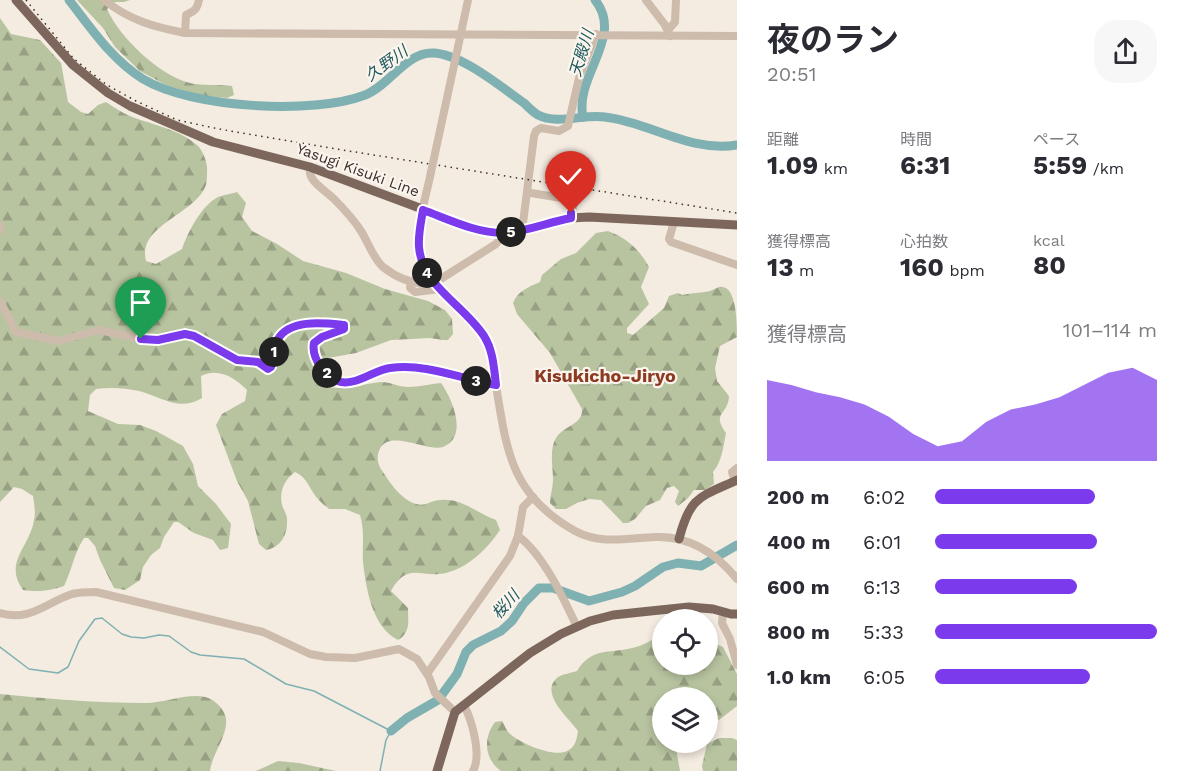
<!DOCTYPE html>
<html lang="ja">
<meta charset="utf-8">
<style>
body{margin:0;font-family:"Work Sans","Noto Sans JP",sans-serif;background:#f7f7f7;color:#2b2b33;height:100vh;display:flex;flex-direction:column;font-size:22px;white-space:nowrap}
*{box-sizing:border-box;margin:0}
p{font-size:20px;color:#7c7c81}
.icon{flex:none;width:33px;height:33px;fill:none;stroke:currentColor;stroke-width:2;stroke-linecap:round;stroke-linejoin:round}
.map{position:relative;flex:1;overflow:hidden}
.sheet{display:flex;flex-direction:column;background:#fff;width:450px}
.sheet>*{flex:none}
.tools{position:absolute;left:652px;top:609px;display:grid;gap:12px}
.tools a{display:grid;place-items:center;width:66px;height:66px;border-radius:50%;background:#fff;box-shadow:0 3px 9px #0003;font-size:30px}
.pin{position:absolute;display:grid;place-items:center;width:51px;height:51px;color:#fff;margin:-62px -26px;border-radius:50% 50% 50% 0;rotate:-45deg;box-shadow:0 0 6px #0007}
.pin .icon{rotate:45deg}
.km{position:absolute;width:30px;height:30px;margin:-15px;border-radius:50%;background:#222;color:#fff;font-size:16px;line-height:30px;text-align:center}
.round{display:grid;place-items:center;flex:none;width:63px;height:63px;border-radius:24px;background:#f7f7f7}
.summary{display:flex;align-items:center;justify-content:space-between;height:102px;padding:0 30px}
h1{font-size:33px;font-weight:700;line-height:45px}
.metrics{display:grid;grid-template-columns:repeat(3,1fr);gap:9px;height:102px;padding:6px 30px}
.metrics div{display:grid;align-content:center}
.metrics b{font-size:26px;font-weight:700}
.metrics small{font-size:16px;font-weight:400}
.metrics p{font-size:16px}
.chart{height:168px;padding:12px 30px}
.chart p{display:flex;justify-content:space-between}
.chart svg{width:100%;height:108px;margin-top:6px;fill:#7c3aed;opacity:.7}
ul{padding:0 30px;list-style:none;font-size:20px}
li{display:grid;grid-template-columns:96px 72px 1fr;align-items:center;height:45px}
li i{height:15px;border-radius:8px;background:#7c3aed}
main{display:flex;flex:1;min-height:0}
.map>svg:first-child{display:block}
.forest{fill:url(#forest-firs)}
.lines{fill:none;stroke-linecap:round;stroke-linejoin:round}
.stream{stroke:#7fb0b2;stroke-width:1.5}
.river{stroke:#7fb0b2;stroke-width:9}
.minor{stroke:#cdbbac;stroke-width:8}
.major{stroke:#7d675c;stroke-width:9}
.rail{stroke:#3b302b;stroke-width:1.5;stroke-dasharray:1.5 4.5;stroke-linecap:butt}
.minor-bridge{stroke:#cdbbac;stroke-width:8}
.route-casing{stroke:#fff;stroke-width:12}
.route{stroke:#7c3aed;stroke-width:8}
.labels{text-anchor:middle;stroke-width:4.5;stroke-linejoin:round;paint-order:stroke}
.street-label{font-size:15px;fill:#3b302b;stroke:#fbf5ee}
.water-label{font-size:16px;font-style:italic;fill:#1f5a5e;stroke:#fbf5ee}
.quarter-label{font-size:18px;font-weight:bold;fill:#8c3b22;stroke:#fbf5ee}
</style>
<main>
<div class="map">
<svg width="737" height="771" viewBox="0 0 737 771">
<defs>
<pattern id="forest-firs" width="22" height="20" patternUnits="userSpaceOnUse" patternTransform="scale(1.5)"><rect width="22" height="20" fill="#b8c4a0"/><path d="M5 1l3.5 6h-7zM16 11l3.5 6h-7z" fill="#97a083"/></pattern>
</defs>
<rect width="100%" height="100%" fill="#f4ebe1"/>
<g class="forest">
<path d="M 77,0 L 130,0 L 124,2 L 115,2 L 107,9 C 120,38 159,75 190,83 C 203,86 218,84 232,86 L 234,95 L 227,98 L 198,95 L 166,85 L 140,71 L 115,47 L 103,28 Z"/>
<path d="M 0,18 L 11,34 L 40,40 L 61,63 L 68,102 L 81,112 L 88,114 L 98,105 L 106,102 C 114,107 122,113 130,116 C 152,125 180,129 198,146 C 203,151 208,164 207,171 C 207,175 207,181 206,185 C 195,215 137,225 146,261 L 156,264 L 182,249 C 188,232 201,206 218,197 C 223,195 231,194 237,192 L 246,203 L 242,217 L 252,231 L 277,244 L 303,261 L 346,273 L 385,289 L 428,301 L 445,310 L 452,319 L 453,334 L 448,340 L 443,340 L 430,338 L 391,340 L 356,353 L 328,358 L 315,366 C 311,402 363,383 381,382 C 390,382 399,387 408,387 C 419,387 430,384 441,383 C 452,398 469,437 443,447 C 427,452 387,427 379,451 C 376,458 378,466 383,472 C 390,483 399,496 411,502 C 425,509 429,500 441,500 C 462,498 478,514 496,520 L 500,530 C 488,548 470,566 449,572 C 422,581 409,559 391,591 L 408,608 C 408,621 411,632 398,640 C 372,627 366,588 363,562 C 362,545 365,531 360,515 L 345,509 L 329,509 C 326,506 321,503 318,499 C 309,489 308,478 295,472 C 284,480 279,492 282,505 C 283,509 287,514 287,519 C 288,535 281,547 266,550 L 259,544 L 248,501 L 237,481 L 216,425 L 222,414 L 245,401 L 247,390 C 235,378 219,367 201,376 L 202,398 C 179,412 162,397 139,391 C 124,388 111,387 96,389 L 90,395 L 88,411 L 118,424 L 140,425 L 156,431 L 183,446 L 193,464 L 198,486 L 216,504 L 231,524 L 228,548 L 220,550 L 213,540 L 194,533 L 178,522 L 174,522 L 164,537 L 160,548 L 151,555 L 143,567 L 140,580 L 125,590 L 114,588 L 100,560 L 95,546 L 88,538 L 84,538 C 74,553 72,570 64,586 C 49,591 39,592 23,590 C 3,562 30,547 34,520 C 36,513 34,503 33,496 L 22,489 L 14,487 L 0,502 Z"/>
<path d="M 608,231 C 627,238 639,249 649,267 L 641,287 L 649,304 L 627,328 L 627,333 L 633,335 L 664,308 L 669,296 L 678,293 L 682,295 C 691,293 701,293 710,291 C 713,290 716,288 719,287 C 737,283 737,324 737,337 L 720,346 L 715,368 L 717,381 L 729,396 C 728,416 711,412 726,433 C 723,448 722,461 713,472 L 714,484 L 705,490 L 694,490 L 688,498 L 678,506 L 675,502 L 679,491 L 674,486 L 667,488 L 660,500 L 646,506 L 635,519 L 628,523 L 623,523 L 601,500 L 589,499 L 577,503 L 566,509 L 556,509 L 550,503 C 550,495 553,488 553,480 C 553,466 549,450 556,438 C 564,425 583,425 582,409 L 550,353 L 517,314 L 513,303 C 517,292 528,287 540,282 L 542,275 L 561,259 L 576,253 L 596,233 Z"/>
<path d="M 663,634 L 663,664 L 708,664 L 708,641 L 723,647 L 737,674 L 737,706 L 719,720 L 708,723 L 708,698 L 663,698 L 663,742 L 675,743 L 680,771 L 501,771 C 484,759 483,738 495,722 L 502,721 C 504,724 506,730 509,733 C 519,743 554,758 567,751 C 575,748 577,739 578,731 C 569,718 538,693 558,677 C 563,674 571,673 577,671 C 592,647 608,654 632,648 C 643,646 653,639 663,634 Z"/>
<path d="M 0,694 C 49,699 97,703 146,703 C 165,703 187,693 205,697 C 214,699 222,707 225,715 C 231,732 212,753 210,771 L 0,771 Z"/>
<polygon points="719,738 732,738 737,740 737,771 703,771 702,766 707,744"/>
<polygon points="278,761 299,763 336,771 256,771"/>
</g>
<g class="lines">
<polyline class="stream" points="0,647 29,669 58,673 68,667 79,641 95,619 102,618 122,634 131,637 144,638 159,635 169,636 191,652 200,655 244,659 286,684 314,691 391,731 386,740 380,771"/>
<g class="river">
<path d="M 69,0 C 91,28 112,60 143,79 C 191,108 314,115 365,95 C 389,86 406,52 433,53 C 462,54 501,87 524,103 C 528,107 533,112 538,115 C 558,125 583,114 605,117 C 649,122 691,153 737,145"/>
<path d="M 583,117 C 574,76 625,37 595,0"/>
<polyline points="391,731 407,718 438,700 457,674 466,652 473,645 501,631 512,621 524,603 539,588 553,588 589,601 622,592 635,586 663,567 678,563 701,566 737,545"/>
</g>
<g class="minor">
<path d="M 104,0 C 129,20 154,27 185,33 L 737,36"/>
<polyline points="646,0 665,25 670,36"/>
<polyline points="668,30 675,22 676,0"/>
<path d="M 185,33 L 186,15 C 194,11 197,10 199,0"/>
<polyline points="458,47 468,0"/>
<path d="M 310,167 C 307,181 324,189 334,199 C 343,208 354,220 361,231 C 368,242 373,258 383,267 C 397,278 413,285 431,283"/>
<path d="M 431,172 C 426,198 414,230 421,257 C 430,291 469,307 485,338 C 493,353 493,370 496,386 C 507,452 511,495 575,531 C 601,545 628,538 656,537 C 690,536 716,553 737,579"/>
<polyline points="528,191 531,193 574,200 571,218"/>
<polyline points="674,222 669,239 671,242 737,265"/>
<polyline points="0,226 0,230"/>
<polyline points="439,280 496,244 510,225 523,223 534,136 536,131 541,128 559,131 568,126 579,78 596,34"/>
<polyline points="411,282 410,288 415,292 441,289"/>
<path d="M 0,301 L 16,332 L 59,341 L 99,330 L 141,339 L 158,340 L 185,335 L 204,341 L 237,360 L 258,362 L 268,369 L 271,367 C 273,358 274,347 278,339 C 290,319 323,323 343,325 L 344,329 L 322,337 L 314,343 C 311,358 326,379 341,382 C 358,385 374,370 390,368 C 426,363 461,379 496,385"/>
<polyline points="735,481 732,472 737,468"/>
<path d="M 518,536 C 543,554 564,599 577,627"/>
<path d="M 0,613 C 30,622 45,603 72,594 C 80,592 88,592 96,592 L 263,632 L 310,654 L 326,657 L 355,658 L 399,649 L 417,659 L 429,677 L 435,693 L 455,712"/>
<polyline points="723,613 722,623 730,639 737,665"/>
<polyline points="427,674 510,556 518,536 523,507 533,497"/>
<path d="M 464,705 C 472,721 482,755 473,771"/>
</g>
<g class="major">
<polyline points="16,0 73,65 108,93 130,106 213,142 310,167 465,225 490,232 504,233 571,218 589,217 737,225"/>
<path d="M 679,539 C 690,496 700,497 737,480"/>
<polyline points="437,771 455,712 530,653 561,634 590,621 613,615 641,612 689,607 713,609 731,614 737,614"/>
</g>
<polyline class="rail" points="26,0 74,59 107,85 136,101 177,120 219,129 330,148 737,213"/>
<polyline class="minor-bridge" points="431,172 458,47"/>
</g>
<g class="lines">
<defs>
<path id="route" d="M 141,339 L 158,340 L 185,334 L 194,336 L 237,360 L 258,362 L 268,369 L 271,367 C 273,358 274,348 278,339 C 290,319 323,323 344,325 L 344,329 L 322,337 L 314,343 C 311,358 326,379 341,382 C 358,385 374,370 390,368 C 426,363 461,379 496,385 C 494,368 493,350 484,336 C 464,305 422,286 419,247 C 418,235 421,222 423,210 C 448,219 476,233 503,233 C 525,232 549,222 571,218 L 571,213"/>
</defs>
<use href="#route" class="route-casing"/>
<use href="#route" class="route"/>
</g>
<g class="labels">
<g class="street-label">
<text transform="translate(358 170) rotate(20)" y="5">Yasugi Kisuki Line</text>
</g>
<g class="water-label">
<text transform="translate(581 53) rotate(-73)" y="6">天殿川</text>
<text transform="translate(386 63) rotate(-36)" y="6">久野川</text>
<text transform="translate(505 604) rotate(-48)" y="6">桜川</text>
</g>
<g class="quarter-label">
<text x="605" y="382">Kisukicho-Jiryo</text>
</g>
</g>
</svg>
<div class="tools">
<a><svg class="icon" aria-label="locate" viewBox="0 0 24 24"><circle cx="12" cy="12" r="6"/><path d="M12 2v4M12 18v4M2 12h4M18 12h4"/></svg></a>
<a><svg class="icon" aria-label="layers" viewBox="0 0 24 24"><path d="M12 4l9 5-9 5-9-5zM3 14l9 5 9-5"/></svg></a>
</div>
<div class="pin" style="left:141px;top:339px;background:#1e9e55"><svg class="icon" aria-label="arrive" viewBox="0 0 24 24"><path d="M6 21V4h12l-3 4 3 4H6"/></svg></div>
<div class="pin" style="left:571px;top:213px;background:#d93025"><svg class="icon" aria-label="check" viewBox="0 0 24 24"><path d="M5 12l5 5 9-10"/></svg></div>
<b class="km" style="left:274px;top:352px">1</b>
<b class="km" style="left:327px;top:373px">2</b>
<b class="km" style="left:476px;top:381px">3</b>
<b class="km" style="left:427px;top:273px">4</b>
<b class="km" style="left:511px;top:232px">5</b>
</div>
<section class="sheet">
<div class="summary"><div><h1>夜のラン</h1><p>20:51</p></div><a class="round"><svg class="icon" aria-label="share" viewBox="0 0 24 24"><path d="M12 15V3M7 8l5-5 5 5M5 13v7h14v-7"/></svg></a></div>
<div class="metrics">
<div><p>距離</p><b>1.09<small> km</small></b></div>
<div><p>時間</p><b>6:31</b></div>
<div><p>ペース</p><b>5:59<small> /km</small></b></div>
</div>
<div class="metrics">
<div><p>獲得標高</p><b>13<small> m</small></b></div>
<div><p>心拍数</p><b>160<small> bpm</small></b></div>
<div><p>kcal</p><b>80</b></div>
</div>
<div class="chart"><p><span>獲得標高</span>101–114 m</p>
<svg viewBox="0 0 160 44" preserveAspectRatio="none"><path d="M0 44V11L10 13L20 16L30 18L40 21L50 26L60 33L70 38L80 36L90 28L100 23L110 21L120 18L130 13L140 8L150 6L160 11V44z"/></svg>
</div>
<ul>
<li><b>200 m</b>6:02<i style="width:72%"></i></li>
<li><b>400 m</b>6:01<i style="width:73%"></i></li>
<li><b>600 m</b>6:13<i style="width:64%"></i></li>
<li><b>800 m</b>5:33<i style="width:100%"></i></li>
<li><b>1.0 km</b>6:05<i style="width:70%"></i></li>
</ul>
</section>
</main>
